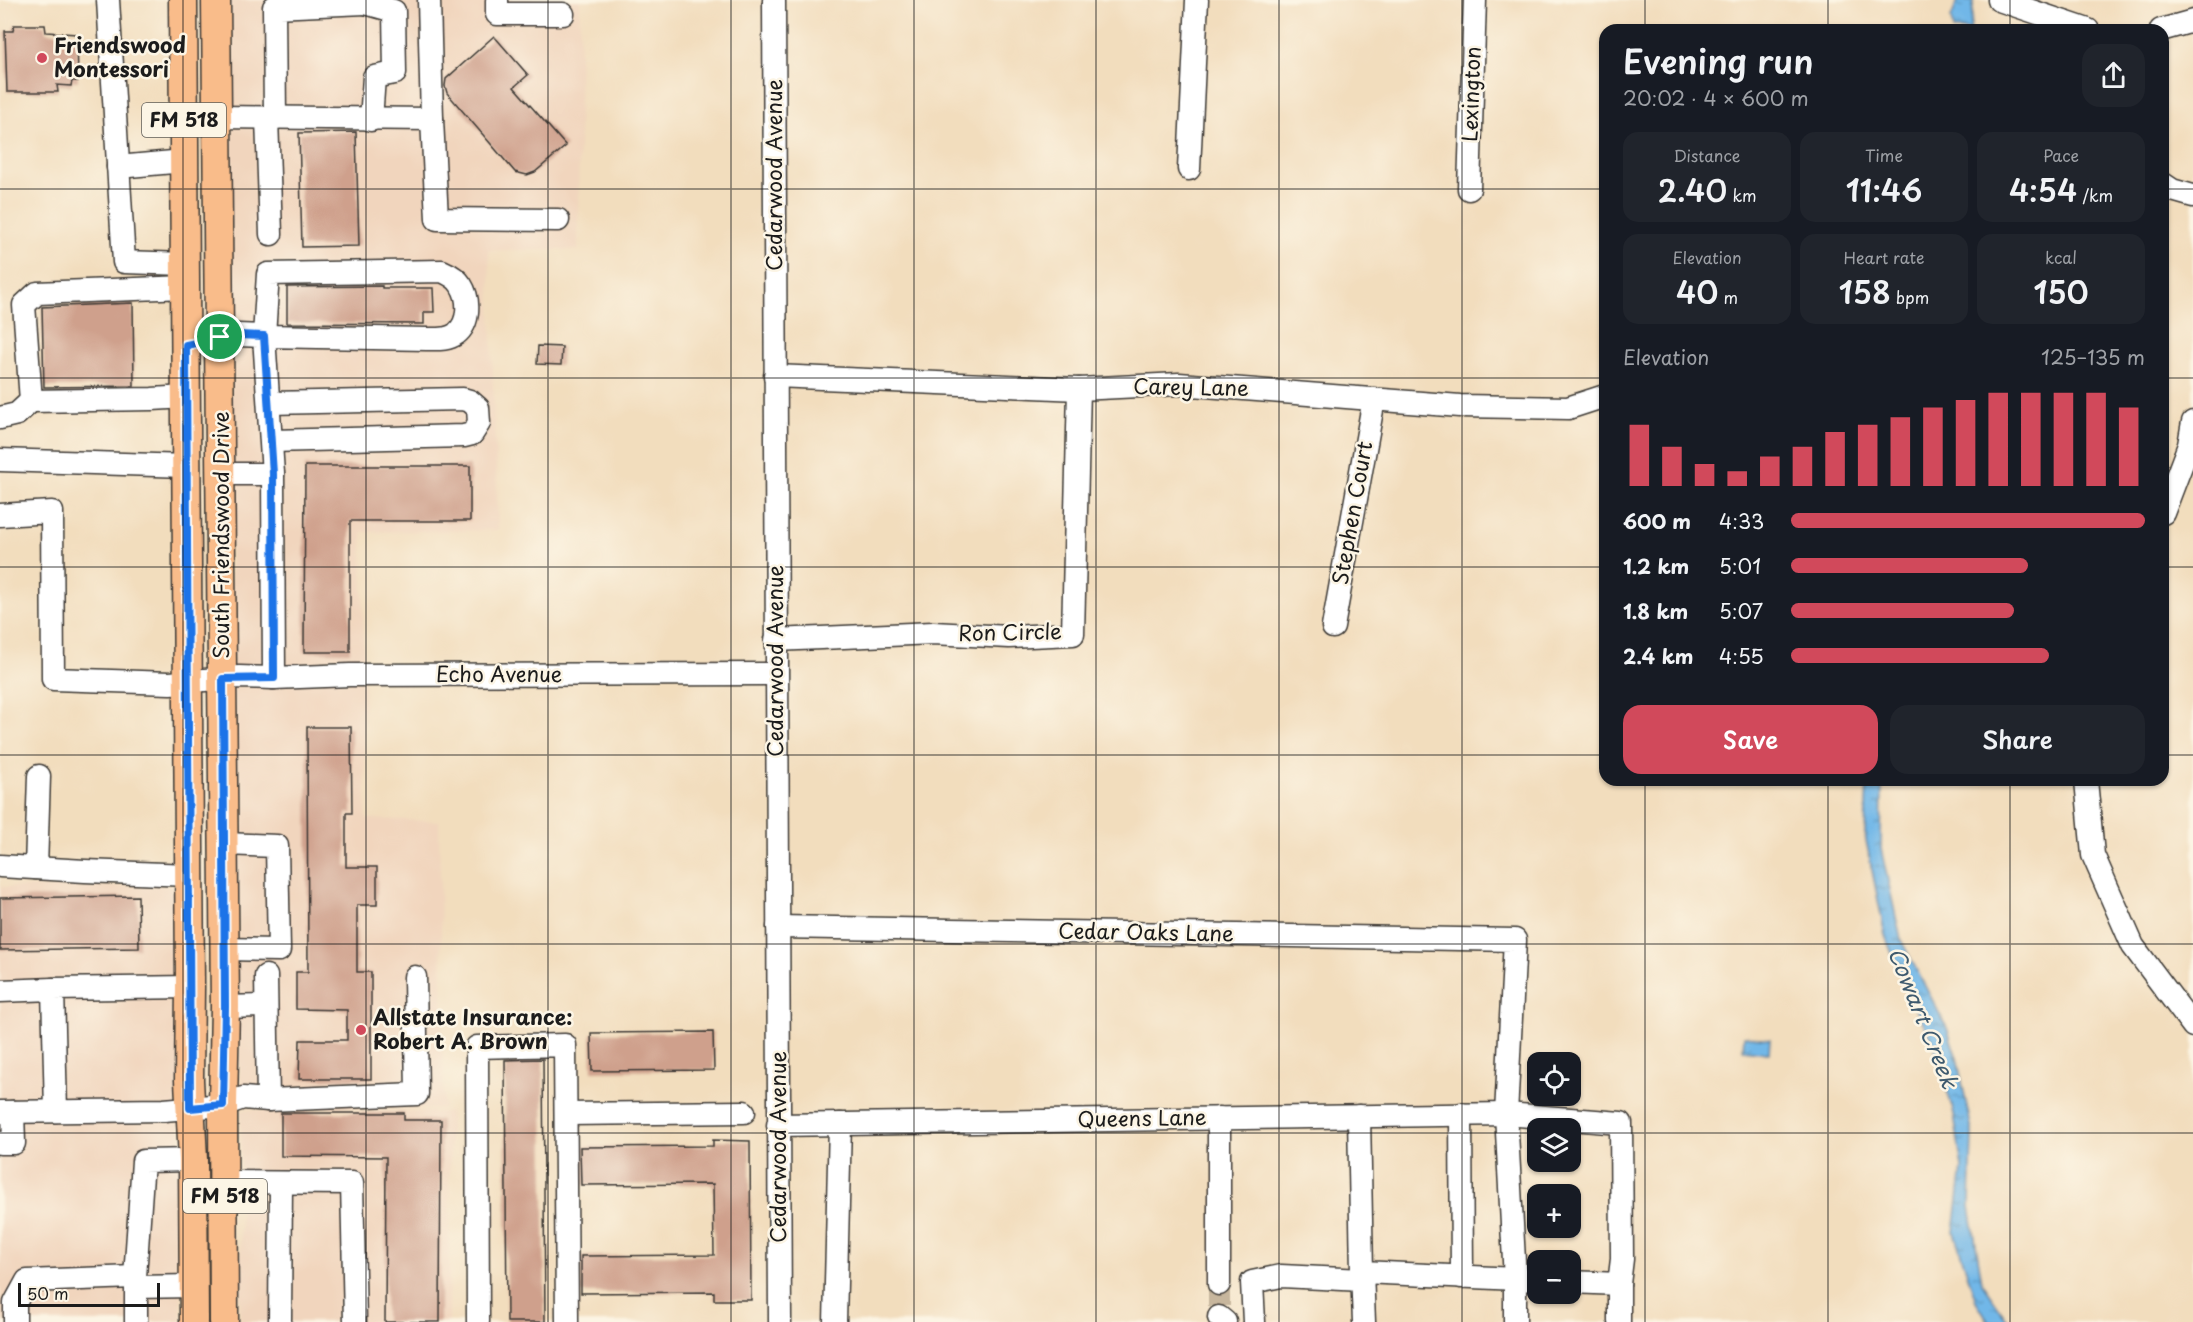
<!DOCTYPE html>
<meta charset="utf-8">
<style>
body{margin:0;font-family:"Playpen Sans",sans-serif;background:#20242c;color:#f1f3f6;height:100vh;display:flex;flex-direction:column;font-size:22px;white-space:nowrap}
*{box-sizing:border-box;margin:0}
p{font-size:20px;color:#9ea1a6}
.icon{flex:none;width:33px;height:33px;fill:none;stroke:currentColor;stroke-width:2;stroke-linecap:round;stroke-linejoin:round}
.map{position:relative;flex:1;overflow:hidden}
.drawer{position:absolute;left:1599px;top:24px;width:570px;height:762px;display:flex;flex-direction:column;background:#171b24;border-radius:18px;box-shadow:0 2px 4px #0004}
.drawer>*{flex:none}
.buttons{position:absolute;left:1527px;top:1052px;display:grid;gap:12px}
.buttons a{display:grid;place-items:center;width:54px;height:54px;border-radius:12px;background:#171b24;box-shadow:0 2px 4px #0004;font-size:30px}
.scale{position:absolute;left:18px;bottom:15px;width:142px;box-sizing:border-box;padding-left:6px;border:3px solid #1c1c1c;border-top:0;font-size:16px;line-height:21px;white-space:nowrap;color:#1c1c1c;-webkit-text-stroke:4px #fcf5e5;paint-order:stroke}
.pin{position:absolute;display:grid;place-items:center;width:51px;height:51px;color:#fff;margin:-26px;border:3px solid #fff;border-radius:50%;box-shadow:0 2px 6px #0007}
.round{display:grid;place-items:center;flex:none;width:63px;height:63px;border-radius:18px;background:#20242c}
.head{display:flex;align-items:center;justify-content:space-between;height:102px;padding:0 24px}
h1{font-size:33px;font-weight:600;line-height:45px}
.stats{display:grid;grid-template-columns:repeat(3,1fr);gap:9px;height:102px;padding:6px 24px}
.stats div{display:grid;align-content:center;border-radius:15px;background:#20242c;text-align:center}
.stats b{font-size:30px;font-weight:600}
.stats small{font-size:16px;font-weight:400}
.stats p{font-size:16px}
.chart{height:168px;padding:12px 24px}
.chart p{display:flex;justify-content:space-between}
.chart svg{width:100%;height:108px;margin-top:6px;stroke:#d1495b;stroke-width:6}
.action{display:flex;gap:12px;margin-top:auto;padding:12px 24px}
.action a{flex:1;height:69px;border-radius:18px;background:#d1495b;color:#fff;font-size:24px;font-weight:600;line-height:69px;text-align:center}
.action a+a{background:#20242c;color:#f1f3f6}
ul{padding:0 24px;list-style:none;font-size:20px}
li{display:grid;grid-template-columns:96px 72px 1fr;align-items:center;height:45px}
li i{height:15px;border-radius:8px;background:#d1495b}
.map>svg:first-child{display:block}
.built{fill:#f1d5bd}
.water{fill:url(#water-ripples);stroke:#466a82;stroke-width:1.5}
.building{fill:#cfa08c}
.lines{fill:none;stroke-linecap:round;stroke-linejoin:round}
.minor-tunnel{stroke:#c7b69d;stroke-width:22;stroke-dasharray:22 11;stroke-linecap:butt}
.minor-casing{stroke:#3c3934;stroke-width:25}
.major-casing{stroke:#3c3934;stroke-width:31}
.minor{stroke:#fff;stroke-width:22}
.major{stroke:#f9bc8a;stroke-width:28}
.route-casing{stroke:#fff;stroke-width:12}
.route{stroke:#1a73e8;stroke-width:8}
.grid{fill:none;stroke:#1c1c1c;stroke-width:1.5;stroke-opacity:0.55}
.poi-dot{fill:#d1495b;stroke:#fcf5e5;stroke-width:2}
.labels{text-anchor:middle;stroke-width:5;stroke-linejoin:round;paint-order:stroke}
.shield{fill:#fcf5e5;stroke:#5f5d58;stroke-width:1.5}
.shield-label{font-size:20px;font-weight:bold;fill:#1c1c1c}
.poi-label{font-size:21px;font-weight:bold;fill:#1c1c1c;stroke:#fcf5e5;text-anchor:start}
.street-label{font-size:21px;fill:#1c1c1c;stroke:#fcf5e5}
.water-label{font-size:22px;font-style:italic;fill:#3e5a6e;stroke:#fcf5e5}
</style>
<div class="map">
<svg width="2193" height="1322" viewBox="0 0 2193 1322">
<defs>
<pattern id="water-ripples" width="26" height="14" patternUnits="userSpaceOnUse" patternTransform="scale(1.5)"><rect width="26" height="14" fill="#71b7e8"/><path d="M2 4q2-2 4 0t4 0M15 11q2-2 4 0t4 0" fill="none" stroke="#5c94bb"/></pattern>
</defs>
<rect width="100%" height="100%" fill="#fcf5e5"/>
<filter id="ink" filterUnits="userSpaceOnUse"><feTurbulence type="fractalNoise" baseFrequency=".0167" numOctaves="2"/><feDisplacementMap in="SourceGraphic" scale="12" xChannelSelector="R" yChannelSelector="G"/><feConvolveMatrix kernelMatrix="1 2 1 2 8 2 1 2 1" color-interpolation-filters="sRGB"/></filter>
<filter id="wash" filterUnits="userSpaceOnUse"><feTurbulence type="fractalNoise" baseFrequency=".008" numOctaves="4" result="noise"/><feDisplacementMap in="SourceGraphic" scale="24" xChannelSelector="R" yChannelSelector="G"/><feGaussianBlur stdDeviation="1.35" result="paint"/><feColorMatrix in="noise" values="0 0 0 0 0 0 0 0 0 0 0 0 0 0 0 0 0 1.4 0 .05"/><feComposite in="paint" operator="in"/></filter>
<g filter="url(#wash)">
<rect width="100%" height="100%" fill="#f2ddbd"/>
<g class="built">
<polygon points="227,0 580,0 578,250 489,250 498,530 362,532 366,819 439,821 444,1109 242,1107 234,969"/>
<polygon points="166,886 179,887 181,1322 0,1322 0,887"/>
<polygon points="241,1110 450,1112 449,1322 240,1322"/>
</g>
<g class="water">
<polygon points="1958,0 1974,0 1970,30 1953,30 1951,18"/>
<polygon points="1867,780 1882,780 1881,849 1901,940 1947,1028 1957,1058 1972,1131 1970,1206 1982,1283 2009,1322 1989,1322 1976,1301 1954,1232 1962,1168 1954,1114 1933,1041 1909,998 1885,935 1865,835"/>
<polygon points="1744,1036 1770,1039 1769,1053 1743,1050"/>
</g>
<g id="blocks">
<g class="building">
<polygon points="14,25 45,25 46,32 77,34 78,81 72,81 71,86 57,85 58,92 7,92 5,31 13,31"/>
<polygon points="494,36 528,75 514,87 566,146 535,172 527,175 515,172 447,93 445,86 446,79"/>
<polygon points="356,132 359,246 302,247 299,133"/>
<polygon points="382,286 382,288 433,288 434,312 424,312 424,324 287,323 287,287"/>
<polygon points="133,303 134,386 44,387 42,307"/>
<polygon points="538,346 562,347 561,365 537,364"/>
<polygon points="305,466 470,466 470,521 350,521 350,652 304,652"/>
<polygon points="307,727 351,727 352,813 346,813 346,867 377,867 377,905 357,905 357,972 371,972 371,1079 299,1079 300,1040 347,1040 347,1010 296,1009 296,972 308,972"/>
<polygon points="138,896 139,948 0,950 0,898"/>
<polygon points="713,1032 714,1070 592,1071 591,1033"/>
<polygon points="543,1059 545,1322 507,1322 505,1060"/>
<polygon points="281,1113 404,1113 404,1120 441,1120 440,1322 385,1322 386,1157 281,1156"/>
<polygon points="713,1140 750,1141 751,1300 714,1300 714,1292 581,1293 581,1256 714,1255 713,1184 581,1185 580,1147 713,1146"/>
</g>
</g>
</g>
<g filter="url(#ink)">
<use href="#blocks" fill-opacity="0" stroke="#3c3934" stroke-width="1.5"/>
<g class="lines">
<polyline class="minor-tunnel" points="1219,1284 1219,1317"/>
<defs>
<g id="minor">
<polyline points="108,0 124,262 185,264"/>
<polyline points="497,0 497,14 563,14"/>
<polyline points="774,0 780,1322"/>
<polyline points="1999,0 2088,30"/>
<polyline points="365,3 394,11 395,73 374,77 371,120"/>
<polyline points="2161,30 2193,21"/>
<polyline points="217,117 432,119 429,0"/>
<polyline points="267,118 271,234"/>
<polyline points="275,118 274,7 365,3 365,0"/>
<polyline points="432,119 437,219 558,220"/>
<polyline points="118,167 184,161"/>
<polyline points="1189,169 1197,0"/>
<polyline points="2163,184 2172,190 2193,196"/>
<polyline points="1469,189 1475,0"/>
<polyline points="185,287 37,293 24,305 31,401 152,399 186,397"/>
<path d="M 186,345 L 238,335 L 264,336 L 427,339 C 437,339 448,340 456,334 C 470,323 470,299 461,285 C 457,278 449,274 442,271 L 268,274 L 264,336 L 273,474 L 274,678"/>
<polyline points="775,376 1079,389 1179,384 1460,406 1568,408 1605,396"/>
<polyline points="269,403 463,399 470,401 478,408 479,423 472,434 464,436 272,441"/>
<polyline points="0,418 17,414 31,401"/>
<polyline points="0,460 186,466"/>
<polyline points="221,474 273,474"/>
<polyline points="2163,513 2189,445 2193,422"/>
<polyline points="0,515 52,512 53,679 170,683 239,677 274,678 350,675 776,674"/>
<polyline points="1333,627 1374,399"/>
<polyline points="776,640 933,633 1009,637 1073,634 1079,389"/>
<polyline points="2086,780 2093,855 2133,946 2193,1026"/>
<polyline points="224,844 277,846 279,950 224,949"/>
<polyline points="0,866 85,871 189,875"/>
<polyline points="36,868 39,776"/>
<polyline points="778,927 1515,940 1506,1114 1515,1279 1515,1322"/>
<polyline points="266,976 268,1100"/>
<polyline points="0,991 53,989"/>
<polyline points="225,1007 266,1006"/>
<polyline points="56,1111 53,989 190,987"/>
<polyline points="0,1112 164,1110 223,1105 243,1098 268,1100 417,1094 415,977"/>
<polyline points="567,1114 744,1112"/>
<polyline points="1461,1114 1462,1277"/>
<polyline points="1359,1116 1362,1272 1538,1280"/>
<polyline points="778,1125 1506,1114 1621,1123 1622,1259 1619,1284 1570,1282"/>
<polyline points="0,1143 14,1143 13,1112"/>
<polyline points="193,1160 143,1161 135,1277 136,1287 193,1286"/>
<polyline points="225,1182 352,1183 355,1322"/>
<polyline points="1362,1272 1364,1322"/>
<polyline points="1219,1284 1219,1118"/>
<polyline points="1619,1284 1619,1322"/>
<polyline points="136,1287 136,1322"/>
<polyline points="1219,1317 1225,1322"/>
<polyline points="15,1322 15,1303 27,1281 135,1277"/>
<polyline points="280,1322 281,1183"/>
<polyline points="478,1322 477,1047 565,1045 567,1322"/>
<polyline points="835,1322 840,1124"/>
<polyline points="1254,1322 1252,1282 1281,1276 1363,1280"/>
</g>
<g id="major">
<polyline points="183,0 190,987 189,1080 193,1160 194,1322"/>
<polyline points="216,0 225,1007 223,1105 224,1322"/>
</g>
</defs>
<use href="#minor" class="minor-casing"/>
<use href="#major" class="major-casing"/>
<use href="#minor" class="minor"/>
<use href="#major" class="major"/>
</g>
</g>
<g class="lines" filter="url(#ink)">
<defs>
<polygon id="route" points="238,335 264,336 273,474 274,678 223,679 225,1007 223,1105 190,1108 186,345"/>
</defs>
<use href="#route" class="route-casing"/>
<use href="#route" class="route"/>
</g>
<path class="grid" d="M 183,0 L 183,1322M 366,0 L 366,1322M 548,0 L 548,1322M 731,0 L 731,1322M 914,0 L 914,1322M 1096,0 L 1096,1322M 1279,0 L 1279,1322M 1462,0 L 1462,1322M 1645,0 L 1645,30M 1828,0 L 1828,30M 2010,0 L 2010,30M 0,189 L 1605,189M 2163,189 L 2193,189M 0,378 L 1605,378M 2163,378 L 2193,378M 0,567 L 1605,567M 2163,567 L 2193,567M 0,755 L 1605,755M 2163,755 L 2193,755M 1645,780 L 1645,1322M 1828,780 L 1828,1322M 2010,780 L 2010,1322M 0,944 L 2193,944M 0,1133 L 1538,1133M 1570,1133 L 2193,1133"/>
<g class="poi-dot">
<circle cx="42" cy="58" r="6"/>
<circle cx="361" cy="1030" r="6"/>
</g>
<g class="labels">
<g class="shield">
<rect x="142" y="103" width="84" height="34" rx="4.5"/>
<rect x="183" y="1179" width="84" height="34" rx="4.5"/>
</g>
<g class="shield-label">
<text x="184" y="127">FM 518</text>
<text x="225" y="1203">FM 518</text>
</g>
<g class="poi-label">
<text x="54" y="53">Friendswood<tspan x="54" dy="24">Montessori</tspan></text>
<text x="373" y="1025">Allstate Insurance:<tspan x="373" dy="24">Robert A. Brown</tspan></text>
</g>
<g class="street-label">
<text transform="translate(1472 94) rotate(-88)" y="7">Lexington</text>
<text transform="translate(775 175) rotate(-90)" y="7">Cedarwood Avenue</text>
<text transform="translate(1191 388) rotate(1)" y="7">Carey Lane</text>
<text transform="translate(1353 513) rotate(-80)" y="7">Stephen Court</text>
<text transform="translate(222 535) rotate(-90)" y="7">South Friendswood Drive</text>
<text transform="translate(1010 633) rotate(-1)" y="7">Ron Circle</text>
<text transform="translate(776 661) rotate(-90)" y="7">Cedarwood Avenue</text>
<text x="499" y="682">Echo Avenue</text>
<text transform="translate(1146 933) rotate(1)" y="7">Cedar Oaks Lane</text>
<text transform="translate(1142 1119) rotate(-1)" y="7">Queens Lane</text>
<text transform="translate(779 1147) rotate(-90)" y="7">Cedarwood Avenue</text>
</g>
<g class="water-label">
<text transform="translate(1923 1018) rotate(68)" y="8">Cowart Creek</text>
</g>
</g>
</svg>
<div class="buttons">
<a><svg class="icon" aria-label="locate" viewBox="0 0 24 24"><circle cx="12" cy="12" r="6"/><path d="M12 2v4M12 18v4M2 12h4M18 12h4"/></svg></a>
<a><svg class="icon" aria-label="layers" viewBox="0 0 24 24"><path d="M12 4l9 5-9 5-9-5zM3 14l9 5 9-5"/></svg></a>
<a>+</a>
<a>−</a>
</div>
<div class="scale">50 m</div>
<div class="pin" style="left:220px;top:337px;background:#1e9e55"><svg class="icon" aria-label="arrive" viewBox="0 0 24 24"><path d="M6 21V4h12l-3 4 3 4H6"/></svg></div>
<section class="drawer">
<div class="head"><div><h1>Evening run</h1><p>20:02 · 4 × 600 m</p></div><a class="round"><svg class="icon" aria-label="share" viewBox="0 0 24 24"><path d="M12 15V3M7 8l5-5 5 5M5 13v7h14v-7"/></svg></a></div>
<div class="stats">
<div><p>Distance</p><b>2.40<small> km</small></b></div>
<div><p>Time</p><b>11:46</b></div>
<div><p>Pace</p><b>4:54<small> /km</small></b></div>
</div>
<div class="stats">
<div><p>Elevation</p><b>40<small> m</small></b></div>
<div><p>Heart rate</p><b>158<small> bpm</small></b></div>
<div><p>kcal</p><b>150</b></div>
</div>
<div class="chart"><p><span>Elevation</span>125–135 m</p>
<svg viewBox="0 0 160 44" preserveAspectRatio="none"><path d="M5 44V19M15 44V28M25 44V35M35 44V38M45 44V32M55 44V28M65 44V22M75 44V19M85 44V16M95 44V12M105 44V9M115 44V6M125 44V6M135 44V6M145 44V6M155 44V12"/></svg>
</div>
<ul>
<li><b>600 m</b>4:33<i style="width:100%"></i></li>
<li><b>1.2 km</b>5:01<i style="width:67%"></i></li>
<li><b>1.8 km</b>5:07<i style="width:63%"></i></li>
<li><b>2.4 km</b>4:55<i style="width:73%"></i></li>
</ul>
<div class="action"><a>Save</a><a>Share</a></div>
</section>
</div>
